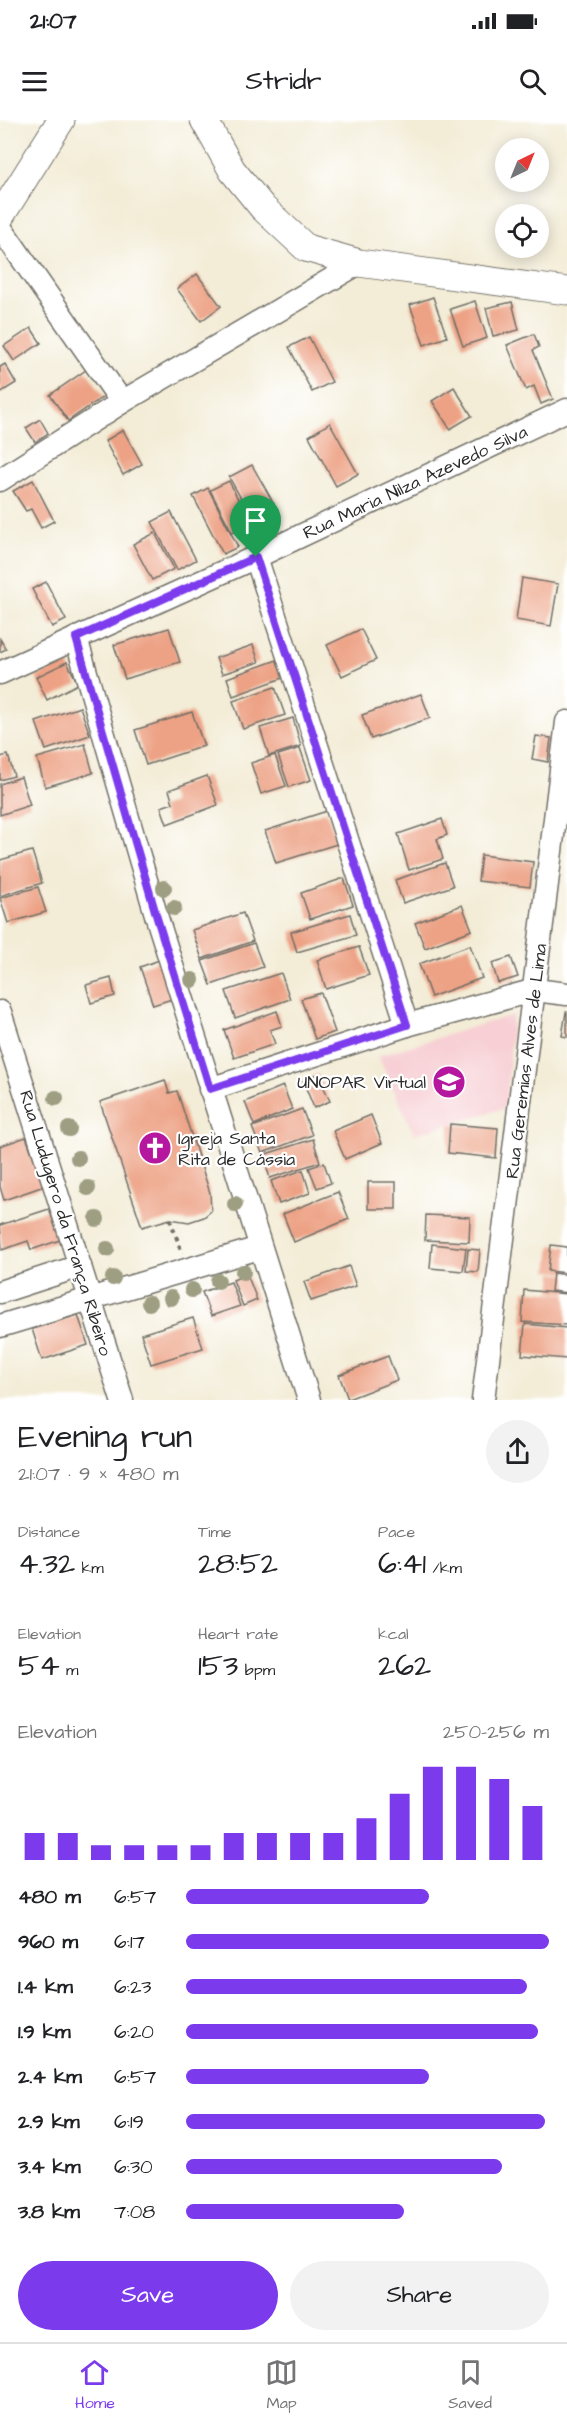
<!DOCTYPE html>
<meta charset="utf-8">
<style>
body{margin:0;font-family:"Architects Daughter",sans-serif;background:#f2f2f2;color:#202124;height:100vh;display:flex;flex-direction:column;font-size:22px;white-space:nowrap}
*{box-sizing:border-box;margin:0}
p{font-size:20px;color:#757577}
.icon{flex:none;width:33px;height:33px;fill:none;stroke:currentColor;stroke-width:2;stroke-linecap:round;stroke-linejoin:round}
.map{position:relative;height:1280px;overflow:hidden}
.sheet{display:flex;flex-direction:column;background:#fff;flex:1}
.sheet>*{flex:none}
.needle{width:39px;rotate:43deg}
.controls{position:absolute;left:495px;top:18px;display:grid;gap:12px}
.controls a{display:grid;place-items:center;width:54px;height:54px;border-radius:50%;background:#fff;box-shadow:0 3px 15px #0003;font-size:30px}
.pin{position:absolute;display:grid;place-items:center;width:51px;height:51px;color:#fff;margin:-62px -26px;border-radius:50% 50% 50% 0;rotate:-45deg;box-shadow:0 0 6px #0007}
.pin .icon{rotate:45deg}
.round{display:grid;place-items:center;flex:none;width:63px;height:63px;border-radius:32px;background:#f2f2f2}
.headline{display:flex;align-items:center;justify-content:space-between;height:102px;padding:0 18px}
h1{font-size:33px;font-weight:600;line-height:45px}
.figures{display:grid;grid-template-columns:repeat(3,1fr);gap:9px;height:102px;padding:6px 18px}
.figures div{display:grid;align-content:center}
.figures b{font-size:30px;font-weight:600}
.figures small{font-size:16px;font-weight:400}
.figures p{font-size:16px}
.chart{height:168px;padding:12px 18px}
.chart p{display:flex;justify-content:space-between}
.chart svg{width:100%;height:108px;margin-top:6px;stroke:#7c3aed;stroke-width:6}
.cta{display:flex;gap:12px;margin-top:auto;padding:12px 18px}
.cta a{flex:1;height:69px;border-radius:36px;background:#7c3aed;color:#fff;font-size:24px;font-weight:600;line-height:69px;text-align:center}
.cta a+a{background:#f2f2f2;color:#202124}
ul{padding:0 18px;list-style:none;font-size:20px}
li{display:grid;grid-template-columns:96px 72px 1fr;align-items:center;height:45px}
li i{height:15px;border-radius:8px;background:#7c3aed}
.status{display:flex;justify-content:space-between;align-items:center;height:42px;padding:0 30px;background:#fff;direction:ltr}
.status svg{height:16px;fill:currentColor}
header{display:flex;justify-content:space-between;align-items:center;height:78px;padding:0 18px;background:#fff;font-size:27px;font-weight:600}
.menu{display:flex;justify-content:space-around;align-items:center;height:84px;border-top:2px solid #e0e0e0;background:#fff;font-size:16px;color:#757577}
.menu a{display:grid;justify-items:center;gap:3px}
.menu .selected{color:#7c3aed}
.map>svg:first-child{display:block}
.built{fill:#f7cfd4}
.building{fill:#eda285}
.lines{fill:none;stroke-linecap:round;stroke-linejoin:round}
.minor-casing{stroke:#716f67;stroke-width:25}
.major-casing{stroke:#716f67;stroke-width:29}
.path{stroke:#716f67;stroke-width:4;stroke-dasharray:4.5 4.5;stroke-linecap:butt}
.minor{stroke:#fff;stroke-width:22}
.major{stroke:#fff;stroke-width:27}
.tree{fill:#9e9e82}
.route-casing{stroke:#fff;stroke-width:12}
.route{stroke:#7c3aed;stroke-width:8}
.labels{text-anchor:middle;stroke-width:4.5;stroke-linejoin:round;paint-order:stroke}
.street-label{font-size:18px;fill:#2b2b2b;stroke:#fff}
.poi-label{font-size:18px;fill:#2b2b2b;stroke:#fff;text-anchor:end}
</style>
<div class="status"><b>21:07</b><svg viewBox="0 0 49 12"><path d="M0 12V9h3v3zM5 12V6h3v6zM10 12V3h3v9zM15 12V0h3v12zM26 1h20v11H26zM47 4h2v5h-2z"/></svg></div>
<header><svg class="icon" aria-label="menu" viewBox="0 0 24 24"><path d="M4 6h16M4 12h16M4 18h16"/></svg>Stridr<svg class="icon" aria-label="search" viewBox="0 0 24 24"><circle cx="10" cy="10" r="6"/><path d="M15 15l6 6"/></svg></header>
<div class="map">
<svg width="567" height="1280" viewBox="0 0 567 1280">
<rect width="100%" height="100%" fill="#fff"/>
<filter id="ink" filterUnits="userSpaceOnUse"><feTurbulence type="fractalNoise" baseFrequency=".0167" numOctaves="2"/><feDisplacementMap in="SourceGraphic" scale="12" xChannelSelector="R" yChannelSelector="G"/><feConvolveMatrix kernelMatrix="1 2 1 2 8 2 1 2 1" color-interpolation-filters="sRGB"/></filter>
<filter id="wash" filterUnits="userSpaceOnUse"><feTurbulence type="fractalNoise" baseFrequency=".008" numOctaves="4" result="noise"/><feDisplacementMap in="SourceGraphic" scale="24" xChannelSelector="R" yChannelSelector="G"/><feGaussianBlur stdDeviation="1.35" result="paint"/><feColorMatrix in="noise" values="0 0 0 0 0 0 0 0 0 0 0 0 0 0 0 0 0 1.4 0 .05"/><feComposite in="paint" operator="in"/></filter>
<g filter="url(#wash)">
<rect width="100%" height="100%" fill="#f3ecd6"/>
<polygon class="built" points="513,895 506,988 414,1014 378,936"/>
<g id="blocks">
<g class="building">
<polygon points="197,154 221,186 201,201 177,169"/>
<polygon points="433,177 447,217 424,225 410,185"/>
<polygon points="475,181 487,218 463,226 450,189"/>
<polygon points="512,182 519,210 493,216 486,188"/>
<polygon points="31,208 41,223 14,241 4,226"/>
<polygon points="534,214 539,227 533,230 553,279 541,284 534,266 526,270 507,225"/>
<polygon points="309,217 332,262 312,272 289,227"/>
<polygon points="5,244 16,263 0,273 0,247"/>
<polygon points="86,250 104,276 68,301 50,275"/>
<polygon points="454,267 472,296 450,309 432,281"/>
<polygon points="40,299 48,313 35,322 26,308"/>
<polygon points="330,303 358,354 336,366 309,316"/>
<polygon points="123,310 142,344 123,355 105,321"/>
<polygon points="252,345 274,384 251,396 229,357"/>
<polygon points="33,360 54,401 41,408 31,389 26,391 13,371"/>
<polygon points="229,361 251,405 232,412 210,370"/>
<polygon points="208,368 238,427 223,434 193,376"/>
<polygon points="171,392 196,440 177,450 152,402"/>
<polygon points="155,413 174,449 152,460 133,424"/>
<polygon points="522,458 558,464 551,506 516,500"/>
<polygon points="46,462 66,500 52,507 32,469"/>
<polygon points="169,508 180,542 125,559 114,525"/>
<polygon points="361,509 376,540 342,556 327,525"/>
<polygon points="0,519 6,529 0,532"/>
<polygon points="253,525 259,542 222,554 216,538"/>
<polygon points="277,540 283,558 233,576 227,558"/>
<polygon points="67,542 78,564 47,580 36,557"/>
<polygon points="275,567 285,595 243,609 233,581"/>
<polygon points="421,574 430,598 371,619 362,595"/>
<polygon points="80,587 90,615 46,630 36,602"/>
<polygon points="192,592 204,626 146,645 135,610"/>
<polygon points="293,598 301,626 269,636 260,608"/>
<polygon points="536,616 551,618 548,642 532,639"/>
<polygon points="85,624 93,653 45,667 37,638"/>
<polygon points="300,628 311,660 289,667 278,635"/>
<polygon points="8,635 14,656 0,660 0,637"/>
<polygon points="275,635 286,666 261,674 251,643"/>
<polygon points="207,656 218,685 167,704 161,687 173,683 169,670"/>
<polygon points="21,657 30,685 0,695 0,664"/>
<polygon points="327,691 337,724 276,743 265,711"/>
<polygon points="442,699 447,715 437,719 443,739 409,750 398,714"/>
<polygon points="32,731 42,763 0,776 0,740"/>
<polygon points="481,735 533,742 530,767 478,761"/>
<polygon points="445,743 453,766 403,783 395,760"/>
<polygon points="344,758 353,785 310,799 301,773"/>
<polygon points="38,767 46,792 8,803 0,778"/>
<polygon points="462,785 472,810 425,828 415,803"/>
<polygon points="243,793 253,821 202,839 192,810"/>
<polygon points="350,794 356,815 297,832 291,812"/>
<polygon points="254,823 263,847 211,865 202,841"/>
<polygon points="470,825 482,858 431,877 419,844"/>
<polygon points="359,827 369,855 326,869 317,840"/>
<polygon points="511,837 518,857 498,863 492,843"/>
<polygon points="162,839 175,878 153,885 140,847"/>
<polygon points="281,853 290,879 235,898 226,871"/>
<polygon points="111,858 115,876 91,883 86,865"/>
<polygon points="321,873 335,912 315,919 301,879"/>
<polygon points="277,891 282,906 270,910 275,924 234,938 224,910"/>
<polygon points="566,892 567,892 567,917 562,916"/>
<polygon points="318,954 330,981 314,988 303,961"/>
<polygon points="165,960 169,973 177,971 210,1073 211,1091 204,1097 189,1102 170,1099 142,1107 100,982"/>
<polygon points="283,966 292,989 254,1005 245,982"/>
<polygon points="302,989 312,1015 262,1033 252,1007"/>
<polygon points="371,995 382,1023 345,1039 333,1011"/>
<polygon points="450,1004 498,1008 496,1038 448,1033"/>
<polygon points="26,1017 44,1066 4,1080 0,1067 0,1026"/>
<polygon points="313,1019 320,1042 270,1058 263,1035"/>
<polygon points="324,1043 331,1063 317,1068 309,1048"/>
<polygon points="303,1050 310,1073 279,1084 271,1061"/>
<rect x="368" y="1062" width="28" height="27"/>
<polygon points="338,1072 349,1099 294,1122 283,1094"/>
<polygon points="49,1089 60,1120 31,1130 28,1121 2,1130 0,1105"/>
<polygon points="426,1095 470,1097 469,1122 425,1120"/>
<polygon points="432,1124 466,1128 463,1151 430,1148"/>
<polygon points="551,1125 567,1127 567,1153 548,1151"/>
<polygon points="468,1129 480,1130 478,1152 466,1151"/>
<polygon points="349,1146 356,1166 311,1181 304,1162"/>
<polygon points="553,1153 567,1155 567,1173 551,1171"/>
<polygon points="247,1154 257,1180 243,1186 233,1160"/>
<polygon points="231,1162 240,1186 211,1196 202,1172"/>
<polygon points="524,1170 567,1174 567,1205 522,1202"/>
<polygon points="78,1195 88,1225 42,1240 32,1209"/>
<polygon points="193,1198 203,1228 151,1244 141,1214"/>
<polygon points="525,1204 567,1208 567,1239 522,1235"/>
<polygon points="388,1236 397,1260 348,1279 339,1255"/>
</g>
</g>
</g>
<g filter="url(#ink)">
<use href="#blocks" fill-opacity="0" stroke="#716f67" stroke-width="1.5"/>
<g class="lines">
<defs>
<g id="minor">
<polyline points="0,107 122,282"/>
<polyline points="0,360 122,282 359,143"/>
<polyline points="256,437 407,905"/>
<polyline points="76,518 157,798 309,1280"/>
<polyline points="0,553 256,437 567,290"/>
<polyline points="0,892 122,1280"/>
<polyline points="210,969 407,905 535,870 567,874"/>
<polyline points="0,1172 80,1146"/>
<polyline points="0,1206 259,1128"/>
<polyline points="483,1280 567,602"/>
</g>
<g id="major">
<polyline points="204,0 232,50 263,88 306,128 359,143 567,171"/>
<polyline points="0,97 61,0"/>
</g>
</defs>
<use href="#minor" class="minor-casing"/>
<use href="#major" class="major-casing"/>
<polyline class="path" points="170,1099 182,1133"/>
<use href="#minor" class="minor"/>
<use href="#major" class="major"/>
</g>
<g class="tree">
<circle cx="164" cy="768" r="8"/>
<circle cx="174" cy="788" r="8"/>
<circle cx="192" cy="860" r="8"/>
<circle cx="56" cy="978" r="8"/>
<circle cx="69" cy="1009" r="8"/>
<circle cx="78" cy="1038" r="8"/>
<circle cx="88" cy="1068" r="8"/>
<circle cx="235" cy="1084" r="8"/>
<circle cx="97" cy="1099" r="8"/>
<circle cx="107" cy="1129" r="8"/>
<circle cx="243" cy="1152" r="8"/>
<circle cx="113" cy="1158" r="8"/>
<circle cx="218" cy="1161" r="8"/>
<circle cx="192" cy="1170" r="8"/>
<circle cx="171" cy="1178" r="8"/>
<circle cx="149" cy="1183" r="8"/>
</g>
</g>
<g class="lines" filter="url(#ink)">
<defs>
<polygon id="route" points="256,437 407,905 210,969 157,798 76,518"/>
</defs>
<use href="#route" class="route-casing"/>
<use href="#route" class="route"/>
</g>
<defs>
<symbol id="university-disc" viewBox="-11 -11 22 22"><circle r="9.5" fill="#b5179e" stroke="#fff"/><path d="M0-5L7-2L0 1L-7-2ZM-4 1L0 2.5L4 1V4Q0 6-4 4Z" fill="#fff"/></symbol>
<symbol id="church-disc" viewBox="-11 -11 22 22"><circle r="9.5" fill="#b5179e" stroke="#fff"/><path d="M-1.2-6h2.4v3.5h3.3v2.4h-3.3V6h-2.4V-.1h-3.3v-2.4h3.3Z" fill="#fff"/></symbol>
</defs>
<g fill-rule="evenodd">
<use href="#university-disc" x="430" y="943" width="38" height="38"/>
<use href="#church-disc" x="136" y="1009" width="38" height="38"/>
</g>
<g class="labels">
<g class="street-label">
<text transform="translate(415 362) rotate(-25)" y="6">Rua Maria Nilza Azevedo Silva</text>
<text transform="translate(526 941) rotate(-83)" y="6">Rua Geremias Alves de Lima</text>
<text transform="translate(66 1103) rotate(73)" y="6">Rua Ludugero da França Ribeiro</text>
</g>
<g class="poi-label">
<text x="426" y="968">UNOPAR Virtual</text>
<text x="178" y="1024" text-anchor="start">Igreja Santa<tspan x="178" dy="21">Rita de Cássia</tspan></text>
</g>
</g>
</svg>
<div class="controls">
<a><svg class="needle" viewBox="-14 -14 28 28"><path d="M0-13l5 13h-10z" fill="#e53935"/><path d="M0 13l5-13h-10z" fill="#757577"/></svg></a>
<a><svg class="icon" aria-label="locate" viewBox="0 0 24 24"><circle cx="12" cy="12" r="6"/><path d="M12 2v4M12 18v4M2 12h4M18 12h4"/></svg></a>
</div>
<div class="pin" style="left:256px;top:437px;background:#1e9e55"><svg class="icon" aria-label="arrive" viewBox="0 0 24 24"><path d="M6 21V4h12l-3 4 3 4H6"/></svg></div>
</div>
<section class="sheet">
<div class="headline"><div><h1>Evening run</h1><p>21:07 · 9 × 480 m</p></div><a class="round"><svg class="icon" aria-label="share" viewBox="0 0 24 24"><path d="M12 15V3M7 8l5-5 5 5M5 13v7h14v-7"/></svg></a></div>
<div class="figures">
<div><p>Distance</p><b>4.32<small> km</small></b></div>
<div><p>Time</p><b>28:52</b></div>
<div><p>Pace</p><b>6:41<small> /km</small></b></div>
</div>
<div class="figures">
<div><p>Elevation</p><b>54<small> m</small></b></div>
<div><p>Heart rate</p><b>153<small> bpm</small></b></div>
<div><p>kcal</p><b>262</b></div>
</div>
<div class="chart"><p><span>Elevation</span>250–256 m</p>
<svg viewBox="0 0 160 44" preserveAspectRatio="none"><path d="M5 44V33M15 44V33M25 44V38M35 44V38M45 44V38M55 44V38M65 44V33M75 44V33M85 44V33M95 44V33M105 44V27M115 44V17M125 44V6M135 44V6M145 44V11M155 44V22"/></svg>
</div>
<ul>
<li><b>480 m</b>6:57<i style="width:67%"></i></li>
<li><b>960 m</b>6:17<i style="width:100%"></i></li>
<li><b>1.4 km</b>6:23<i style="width:94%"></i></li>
<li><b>1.9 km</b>6:20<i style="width:97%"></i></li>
<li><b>2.4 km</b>6:57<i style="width:67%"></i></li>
<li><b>2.9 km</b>6:19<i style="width:99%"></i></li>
<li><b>3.4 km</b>6:30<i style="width:87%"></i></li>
<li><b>3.8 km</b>7:08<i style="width:60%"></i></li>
</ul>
<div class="cta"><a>Save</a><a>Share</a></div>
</section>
<nav class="menu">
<a class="selected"><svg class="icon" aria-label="home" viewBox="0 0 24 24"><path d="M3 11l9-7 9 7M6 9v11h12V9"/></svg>Home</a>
<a><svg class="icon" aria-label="map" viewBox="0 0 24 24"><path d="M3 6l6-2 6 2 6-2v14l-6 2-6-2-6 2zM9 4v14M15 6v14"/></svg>Map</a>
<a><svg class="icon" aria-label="saved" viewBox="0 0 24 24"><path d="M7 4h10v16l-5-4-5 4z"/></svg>Saved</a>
</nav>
